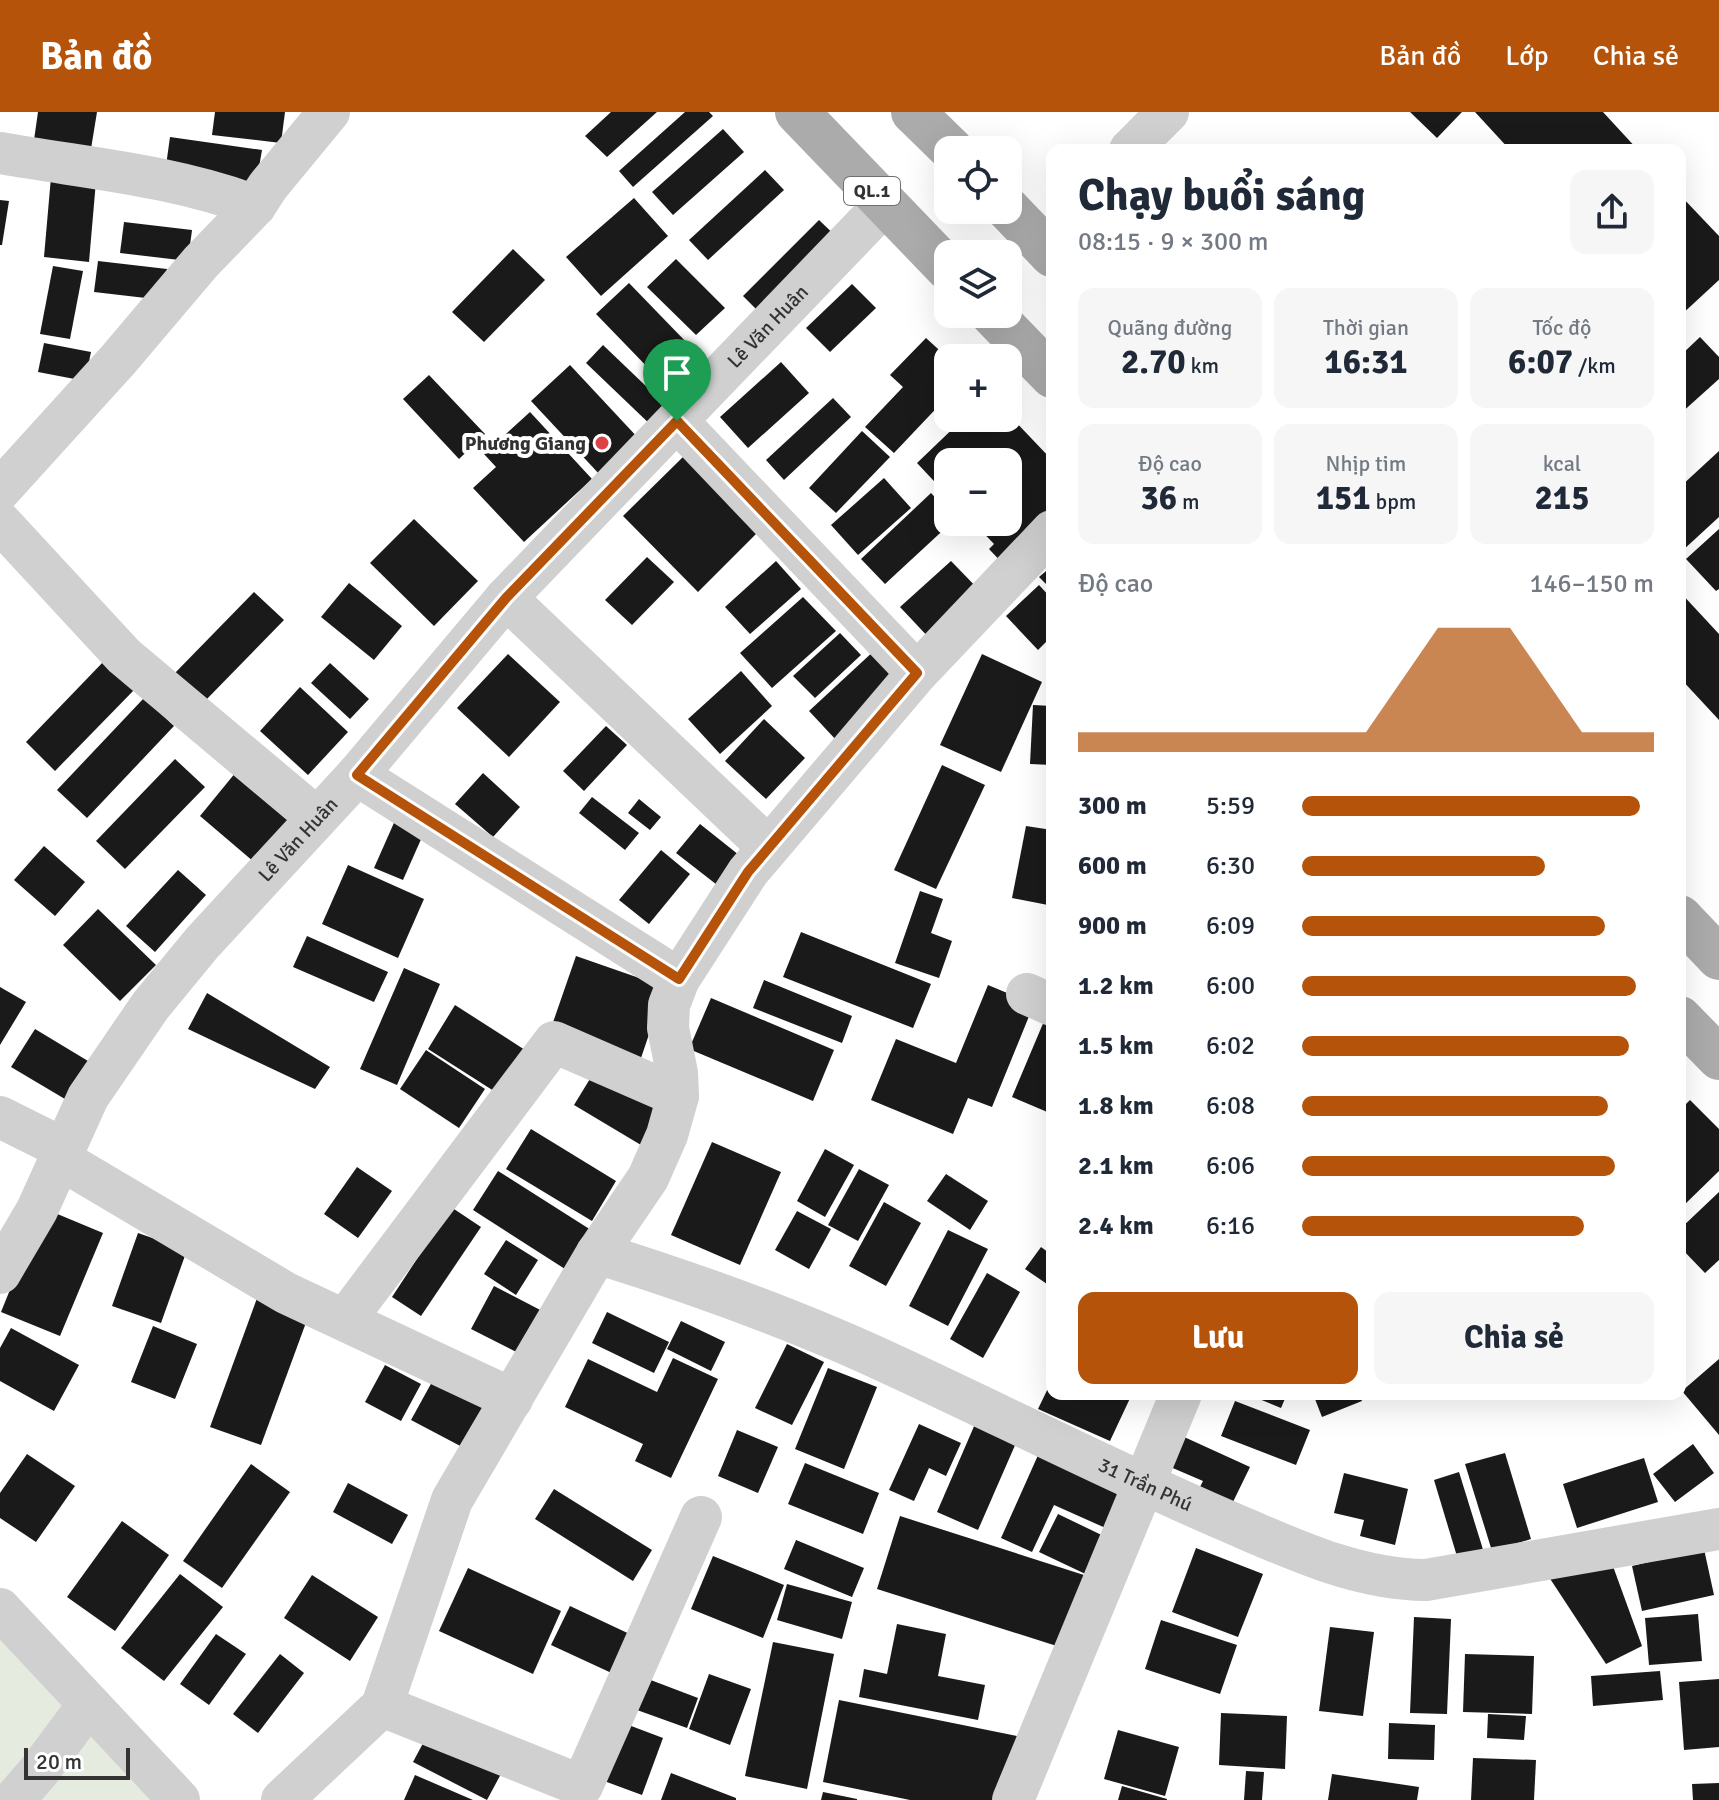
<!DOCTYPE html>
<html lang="vi">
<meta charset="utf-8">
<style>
body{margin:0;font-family:Signika,sans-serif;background:#f6f6f7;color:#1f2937;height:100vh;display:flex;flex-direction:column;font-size:30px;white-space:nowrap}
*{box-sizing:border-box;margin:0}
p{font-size:26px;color:#747a83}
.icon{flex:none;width:44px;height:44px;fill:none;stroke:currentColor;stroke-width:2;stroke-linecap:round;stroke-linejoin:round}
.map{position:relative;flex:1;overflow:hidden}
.panel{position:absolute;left:1046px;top:32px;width:640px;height:1256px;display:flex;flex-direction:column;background:#fff;border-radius:16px;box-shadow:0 8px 32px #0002}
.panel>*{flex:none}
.controls{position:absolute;left:934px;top:24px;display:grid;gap:16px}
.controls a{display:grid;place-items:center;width:88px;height:88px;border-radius:16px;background:#fff;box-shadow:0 8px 32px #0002;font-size:40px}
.scale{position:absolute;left:24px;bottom:20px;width:106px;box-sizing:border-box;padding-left:8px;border:4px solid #333;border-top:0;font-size:22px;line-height:28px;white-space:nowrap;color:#333;-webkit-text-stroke:6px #fff;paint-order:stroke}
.pin{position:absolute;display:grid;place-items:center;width:68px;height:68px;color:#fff;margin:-82px -34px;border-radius:50% 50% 50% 0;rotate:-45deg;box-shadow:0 0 8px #0007}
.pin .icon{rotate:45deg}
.round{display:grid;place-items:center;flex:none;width:84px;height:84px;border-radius:16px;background:#f6f6f7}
.head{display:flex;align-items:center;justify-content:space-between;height:136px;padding:0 32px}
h1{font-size:44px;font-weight:800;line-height:60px}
.stats{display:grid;grid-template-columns:repeat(3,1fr);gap:12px;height:136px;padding:8px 32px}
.stats div{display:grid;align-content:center;border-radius:16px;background:#f6f6f7;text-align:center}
.stats b{font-size:34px;font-weight:800}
.stats small{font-size:22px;font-weight:400}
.stats p{font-size:22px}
.chart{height:224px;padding:16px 32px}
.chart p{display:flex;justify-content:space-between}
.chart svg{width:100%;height:144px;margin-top:8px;fill:#b45309;opacity:.7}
.primary-button{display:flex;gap:16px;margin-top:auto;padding:16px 32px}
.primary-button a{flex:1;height:92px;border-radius:16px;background:#b45309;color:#fff;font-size:32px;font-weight:800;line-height:92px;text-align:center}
.primary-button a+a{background:#f6f6f7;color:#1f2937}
ul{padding:0 32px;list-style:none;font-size:26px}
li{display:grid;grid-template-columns:128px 96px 1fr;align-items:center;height:60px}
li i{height:20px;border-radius:10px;background:#b45309}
header{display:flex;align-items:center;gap:48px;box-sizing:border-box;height:112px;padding:0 40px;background:#b45309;color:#fff}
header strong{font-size:38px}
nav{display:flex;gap:44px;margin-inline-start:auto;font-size:28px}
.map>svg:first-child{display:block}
.green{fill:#e5ebdf}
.building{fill:#1a1a1a}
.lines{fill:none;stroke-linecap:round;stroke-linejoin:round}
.minor{stroke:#d0d0d0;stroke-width:42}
.major{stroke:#ababab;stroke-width:44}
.route-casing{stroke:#fff;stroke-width:16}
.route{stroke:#b45309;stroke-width:10}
.poi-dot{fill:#dc4245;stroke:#fff;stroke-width:3}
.labels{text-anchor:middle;stroke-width:8;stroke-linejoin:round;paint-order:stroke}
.shield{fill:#fff;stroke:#707070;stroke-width:2}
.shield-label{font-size:18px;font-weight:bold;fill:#333}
.street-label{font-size:20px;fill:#333;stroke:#fff}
.poi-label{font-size:20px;font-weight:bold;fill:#333;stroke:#fff;text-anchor:end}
</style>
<header>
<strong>Bản đồ</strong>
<nav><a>Bản đồ</a><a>Lớp</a><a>Chia sẻ</a></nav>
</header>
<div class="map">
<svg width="1719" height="1688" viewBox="0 0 1719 1688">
<rect width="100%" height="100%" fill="#fff"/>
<polygon class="green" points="0,1519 154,1688 0,1688"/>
<g class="building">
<polygon points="38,0 97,0 90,43 33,35"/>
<polygon points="215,0 285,0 281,31 212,23"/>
<polygon points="611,0 657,0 607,45 585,24"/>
<polygon points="685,0 709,0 713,4 633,75 619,59"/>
<polygon points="1410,0 1462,0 1437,26"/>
<polygon points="1475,0 1603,0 1638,38 1510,38"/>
<polygon points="723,17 744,40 673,103 652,80"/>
<polygon points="170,25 262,38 256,73 165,61"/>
<polygon points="765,58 784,78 708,148 689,128"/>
<polygon points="51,65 96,69 89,150 44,145"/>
<polygon points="1680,83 1719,124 1719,168 1680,204"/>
<polygon points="634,86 668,124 601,184 566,145"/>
<polygon points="0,88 9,89 2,133 0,133"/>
<polygon points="819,108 843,131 767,208 743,184"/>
<polygon points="124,110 192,118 188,149 120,141"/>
<polygon points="513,137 545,168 484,230 452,200"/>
<polygon points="676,147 725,196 696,223 647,175"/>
<polygon points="98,149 167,157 163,188 94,180"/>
<polygon points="53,154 83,159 70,227 40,222"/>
<polygon points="629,171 689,233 656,264 596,202"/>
<polygon points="852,172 876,196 830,240 806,216"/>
<polygon points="1700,225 1719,245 1719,267 1680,302 1680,244"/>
<polygon points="926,226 948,246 948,284 894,341 865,315 903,275 890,263"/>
<polygon points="44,231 91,240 85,269 38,260"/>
<polygon points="603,233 672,299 655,317 586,251"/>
<polygon points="781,250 809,281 748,336 720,305"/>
<polygon points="570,253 640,328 601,364 531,289"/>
<polygon points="429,263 485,322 459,347 403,287"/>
<polygon points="833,286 851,305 784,368 766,348"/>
<polygon points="530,300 592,367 524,430 473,376 496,355 484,342"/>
<polygon points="1008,302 1052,348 1052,414 1007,456 989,437 994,432 973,410 1008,410 1008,350 948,350 948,384 917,351 964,306 1008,306"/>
<polygon points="862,319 890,345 836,401 809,376"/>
<polygon points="1719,339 1719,405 1682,439 1680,437 1680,375"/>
<polygon points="684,344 764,414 698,480 623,404"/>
<polygon points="884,366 911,396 858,443 831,413"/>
<polygon points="931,381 948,399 948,410 952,410 885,472 861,447"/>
<polygon points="414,407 478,469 434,514 370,451"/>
<polygon points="1719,417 1719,477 1716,479 1686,447"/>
<polygon points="647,445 674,470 632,513 605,488"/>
<polygon points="776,449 801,477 750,522 725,495"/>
<polygon points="951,449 983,482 932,529 900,495"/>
<polygon points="1052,454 1052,478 1039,465"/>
<polygon points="349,471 402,514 374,548 321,505"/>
<polygon points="1039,473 1052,487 1052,524 1038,538 1006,504"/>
<polygon points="254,480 284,508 204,590 174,562"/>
<polygon points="1680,480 1719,522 1719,608 1680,566"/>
<polygon points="803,485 836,519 772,576 740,541"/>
<polygon points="840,521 861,543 815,586 793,564"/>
<polygon points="876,537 905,567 838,630 809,599"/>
<polygon points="508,542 560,590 509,645 457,596"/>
<polygon points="982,542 1042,570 1001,660 940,633"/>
<polygon points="105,548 135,577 55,659 26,630"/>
<polygon points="330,551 369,587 350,607 311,571"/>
<polygon points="741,559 772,594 720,642 688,607"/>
<polygon points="300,575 348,620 308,663 260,619"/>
<polygon points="144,586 174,614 87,706 57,678"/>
<polygon points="1033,593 1052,594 1052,653 1030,652"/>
<polygon points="764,607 805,646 766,687 725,649"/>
<polygon points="606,614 627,633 584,679 563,659"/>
<polygon points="175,647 205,675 125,757 96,729"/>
<polygon points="942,653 985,673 936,777 894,758"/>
<polygon points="236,660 291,706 254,750 200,704"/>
<polygon points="483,661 520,695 493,725 455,692"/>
<polygon points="592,685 639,721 625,738 579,701"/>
<polygon points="639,687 661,705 650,718 628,701"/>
<polygon points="397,704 426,716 403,768 374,756"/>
<polygon points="700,712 744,747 721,776 676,741"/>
<polygon points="1026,714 1052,718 1052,771 1048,793 1012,786"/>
<polygon points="44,734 85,770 55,804 14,768"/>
<polygon points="661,738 690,762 649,812 619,788"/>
<polygon points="348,753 424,787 398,846 322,812"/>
<polygon points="178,758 206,783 155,840 126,814"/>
<polygon points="920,779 943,787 931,821 952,829 939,866 895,851"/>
<polygon points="98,797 156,853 120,889 63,833"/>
<polygon points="801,820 931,872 913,916 783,865"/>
<polygon points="307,824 388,860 374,890 293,855"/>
<polygon points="576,844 665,875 640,949 550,919"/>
<polygon points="404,856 440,872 397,973 360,957"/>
<polygon points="764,868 852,904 842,931 753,896"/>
<polygon points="988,873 1034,892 992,995 968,986 953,1022 871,988 896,927 956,951"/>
<polygon points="0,875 26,890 0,933"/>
<polygon points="207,881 330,955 315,977 188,917"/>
<polygon points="711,886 834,938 813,989 689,937"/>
<polygon points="455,893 525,938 497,981 428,937"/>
<polygon points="1047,902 1052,904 1052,1002 1012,985"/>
<polygon points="35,917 98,955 75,993 11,955"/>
<polygon points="426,938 485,977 459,1016 400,977"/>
<polygon points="596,957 667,1000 646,1036 574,993"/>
<polygon points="1690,988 1719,1017 1719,1059 1680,1097 1680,998"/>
<polygon points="531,1017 616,1069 592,1109 506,1057"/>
<polygon points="712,1030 781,1060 740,1153 671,1123"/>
<polygon points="825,1037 854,1053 825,1105 797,1089"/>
<polygon points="357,1055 392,1079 358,1126 324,1102"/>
<polygon points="859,1057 889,1073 858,1129 828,1113"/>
<polygon points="498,1059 591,1118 565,1157 473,1098"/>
<polygon points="946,1062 988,1089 970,1118 927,1089"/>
<polygon points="1719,1080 1719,1148 1705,1161 1680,1135 1680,1117"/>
<polygon points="884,1090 921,1111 886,1174 849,1154"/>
<polygon points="451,1095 481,1115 421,1204 392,1185"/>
<polygon points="43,1096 103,1121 60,1224 1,1200"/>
<polygon points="797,1099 831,1117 809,1157 775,1138"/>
<polygon points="948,1118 988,1137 948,1214 909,1194"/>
<polygon points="138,1121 187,1138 161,1211 112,1194"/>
<polygon points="506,1128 538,1148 516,1183 484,1162"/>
<polygon points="1041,1135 1052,1143 1052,1165 1047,1172 1025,1157"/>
<polygon points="987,1161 1020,1180 983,1246 950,1227"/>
<polygon points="494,1174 548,1202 526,1245 471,1217"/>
<polygon points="260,1178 311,1197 261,1333 210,1315"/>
<polygon points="607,1200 669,1230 654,1261 592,1231"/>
<polygon points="681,1209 725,1230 711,1259 667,1237"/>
<polygon points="153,1214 197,1232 175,1287 131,1270"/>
<polygon points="11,1216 79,1253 54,1299 0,1269 0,1236"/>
<polygon points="787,1232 824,1250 792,1313 755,1296"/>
<polygon points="673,1246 718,1267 671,1366 635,1349 643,1332 565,1295 588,1247 657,1280"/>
<polygon points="1719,1247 1719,1323 1682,1279"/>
<polygon points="385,1253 421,1272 401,1309 365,1290"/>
<polygon points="828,1256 877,1275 844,1357 795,1337"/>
<polygon points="438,1259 493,1289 466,1337 411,1308"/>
<polygon points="1052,1268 1052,1282 1132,1282 1110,1329 1038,1297"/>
<polygon points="1247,1282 1287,1282 1281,1296"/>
<polygon points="1313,1282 1359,1282 1362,1289 1322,1305"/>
<polygon points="1235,1289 1310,1318 1296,1353 1221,1324"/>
<polygon points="919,1312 961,1331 946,1364 929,1356 914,1389 889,1378"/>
<polygon points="975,1312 1016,1331 978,1418 937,1400"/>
<polygon points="737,1318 778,1335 758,1381 718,1364"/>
<polygon points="1182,1324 1250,1355 1232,1392 1199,1377 1203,1369 1168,1354"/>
<polygon points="1693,1332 1714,1361 1675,1390 1653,1362"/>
<polygon points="1039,1341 1128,1380 1110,1418 1054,1393 1032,1440 1001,1426"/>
<polygon points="1505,1341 1531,1427 1492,1439 1465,1352"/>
<polygon points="27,1342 75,1374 36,1430 0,1406 0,1381"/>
<polygon points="1644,1346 1658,1390 1577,1416 1563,1372"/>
<polygon points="805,1351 879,1381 863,1422 788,1392"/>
<polygon points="251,1352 290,1380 222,1476 183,1449"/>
<polygon points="1459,1360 1485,1444 1459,1451 1434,1368"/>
<polygon points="1344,1361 1408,1377 1395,1433 1360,1424 1364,1408 1334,1401"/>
<polygon points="348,1371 408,1403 392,1432 333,1400"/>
<polygon points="554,1377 652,1438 633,1469 535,1407"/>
<polygon points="1058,1402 1114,1429 1096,1467 1039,1440"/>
<polygon points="900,1404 1087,1464 1063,1536 877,1477"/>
<polygon points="122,1409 169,1443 115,1519 67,1485"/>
<polygon points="796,1428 864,1456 852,1485 784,1457"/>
<polygon points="1196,1436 1263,1462 1238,1525 1172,1500"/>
<polygon points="1704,1437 1714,1483 1642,1499 1632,1454"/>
<polygon points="713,1444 784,1473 763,1526 691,1497"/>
<polygon points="1610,1446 1642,1534 1606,1552 1547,1462"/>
<polygon points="468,1456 561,1499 533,1562 439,1519"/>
<polygon points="180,1462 223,1495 164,1569 121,1536"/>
<polygon points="312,1463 378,1505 350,1549 284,1506"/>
<polygon points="787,1472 852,1490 842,1527 777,1508"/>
<polygon points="570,1494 636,1525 618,1564 551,1533"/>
<polygon points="1698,1502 1702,1549 1649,1553 1645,1506"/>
<polygon points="1414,1505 1451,1507 1447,1602 1410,1601"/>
<polygon points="1161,1508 1237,1533 1220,1582 1145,1557"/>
<polygon points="897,1512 946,1522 938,1564 985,1573 978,1608 859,1585 864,1557 887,1562"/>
<polygon points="1330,1515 1374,1520 1363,1604 1319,1599"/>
<polygon points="216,1522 246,1542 209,1593 180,1572"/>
<polygon points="773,1530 834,1542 807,1677 745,1664"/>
<polygon points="280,1542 304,1561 258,1621 233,1602"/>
<polygon points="1465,1542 1534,1544 1532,1602 1463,1600"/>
<polygon points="1660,1559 1663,1588 1593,1594 1591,1564"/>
<polygon points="709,1562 751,1577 730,1633 689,1617"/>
<polygon points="648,1567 698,1586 687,1616 637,1598"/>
<polygon points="1719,1567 1719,1635 1684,1638 1679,1570"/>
<polygon points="839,1588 1017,1624 1004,1688 910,1688 823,1670"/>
<polygon points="1221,1601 1287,1604 1285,1657 1219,1653"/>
<polygon points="1488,1602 1526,1604 1524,1628 1487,1626"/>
<polygon points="618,1609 663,1626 642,1683 596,1666"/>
<polygon points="1389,1611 1435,1613 1434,1648 1388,1647"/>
<polygon points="1118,1618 1179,1635 1165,1684 1104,1667"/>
<polygon points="429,1620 502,1660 487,1688 413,1650"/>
<polygon points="1473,1646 1536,1648 1534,1688 1471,1688"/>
<polygon points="1246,1659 1264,1660 1262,1688 1244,1688"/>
<polygon points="671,1661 736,1686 736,1688 661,1688"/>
<polygon points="1332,1662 1419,1675 1417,1688 1328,1688"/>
<polygon points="415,1663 473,1688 404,1688"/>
<polygon points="1719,1671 1719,1688 1693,1688 1692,1672"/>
<polygon points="1122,1674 1167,1687 1167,1688 1118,1688"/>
<polygon points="823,1680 857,1687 857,1688 821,1688"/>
</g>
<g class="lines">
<g class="minor">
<polyline points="1130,38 1168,0"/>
<path d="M 0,41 C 85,56 173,63 255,94"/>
<polyline points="677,309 917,561"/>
<polyline points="0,378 118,248 201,150 255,94 268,74 329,0"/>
<polyline points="0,410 124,544 317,706"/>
<polyline points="506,486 768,735"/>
<polyline points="357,663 679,867"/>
<polyline points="1027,882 1052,893"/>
<polyline points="0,1005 64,1037"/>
<polyline points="60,1047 286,1181 512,1287"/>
<path id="s1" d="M 597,1141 C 690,1170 780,1202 869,1242 C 988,1296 1104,1356 1225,1408 C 1288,1435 1356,1468 1426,1468 L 1719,1417"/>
<path id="s2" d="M 0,1161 L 37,1098 L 88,985 L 151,893 L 202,831 L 357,663 L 506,486 L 885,92"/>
<polyline points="345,1208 554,930 678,984"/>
<polyline points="0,1497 179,1688"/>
<polyline points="382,1594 582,1674 701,1405"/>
<polyline points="14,1688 39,1659 89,1592"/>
<polyline points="282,1688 382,1594 452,1388 597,1141 648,1066 667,1023 678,984 677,961 668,916 669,893 679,867 748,760 917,561 1052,419"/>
<polyline points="1013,1688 1181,1282"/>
</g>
<g class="major">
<polyline points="797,0 948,157"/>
<polyline points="913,0 952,38"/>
<polyline points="1008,97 1052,143"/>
<polyline points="992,202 1052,264"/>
<polyline points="1680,805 1719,846"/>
<polyline points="1680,906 1719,946"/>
</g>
</g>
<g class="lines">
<defs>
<polygon id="route" points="677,309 917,561 748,760 679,867 357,663 506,486"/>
</defs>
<use href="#route" class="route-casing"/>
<use href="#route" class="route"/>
</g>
<circle class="poi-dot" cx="602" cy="331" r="8"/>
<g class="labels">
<rect class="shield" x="844" y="65" width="56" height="28" rx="6"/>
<g class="shield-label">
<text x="872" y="85">QL.1</text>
</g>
<g class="street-label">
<text dy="7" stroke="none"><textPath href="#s2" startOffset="1226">Lê Văn Huân</textPath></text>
<text dy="7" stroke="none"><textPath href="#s2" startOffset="530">Lê Văn Huân</textPath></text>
<text dy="7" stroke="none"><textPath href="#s1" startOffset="596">31 Trần Phú</textPath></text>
</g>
<g class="poi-label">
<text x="586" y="338">Phương Giang</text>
</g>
</g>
</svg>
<div class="controls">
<a><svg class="icon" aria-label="locate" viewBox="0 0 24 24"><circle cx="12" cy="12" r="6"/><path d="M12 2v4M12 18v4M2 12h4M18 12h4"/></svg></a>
<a><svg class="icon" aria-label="layers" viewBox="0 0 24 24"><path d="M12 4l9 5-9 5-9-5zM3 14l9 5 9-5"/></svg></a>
<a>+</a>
<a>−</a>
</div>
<div class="scale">20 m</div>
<div class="pin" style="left:677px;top:309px;background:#1e9e55"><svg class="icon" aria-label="arrive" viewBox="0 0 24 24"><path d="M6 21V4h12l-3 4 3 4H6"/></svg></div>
<section class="panel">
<div class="head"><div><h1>Chạy buổi sáng</h1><p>08:15 · 9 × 300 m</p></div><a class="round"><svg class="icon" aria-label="share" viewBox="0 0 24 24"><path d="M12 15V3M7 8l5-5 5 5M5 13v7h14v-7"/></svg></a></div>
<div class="stats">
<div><p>Quãng đường</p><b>2.70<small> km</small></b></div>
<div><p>Thời gian</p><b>16:31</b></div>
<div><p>Tốc độ</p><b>6:07<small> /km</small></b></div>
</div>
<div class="stats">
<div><p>Độ cao</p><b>36<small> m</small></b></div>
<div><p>Nhịp tim</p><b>151<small> bpm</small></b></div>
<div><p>kcal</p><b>215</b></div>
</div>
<div class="chart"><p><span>Độ cao</span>146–150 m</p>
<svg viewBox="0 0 160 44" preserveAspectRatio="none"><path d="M0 44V38L10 38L20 38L30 38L40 38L50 38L60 38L70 38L80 38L90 22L100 6L110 6L120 6L130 22L140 38L150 38L160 38V44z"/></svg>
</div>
<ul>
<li><b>300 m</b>5:59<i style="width:96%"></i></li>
<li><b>600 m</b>6:30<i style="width:69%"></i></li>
<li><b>900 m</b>6:09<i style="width:86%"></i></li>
<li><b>1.2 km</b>6:00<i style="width:95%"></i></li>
<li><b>1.5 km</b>6:02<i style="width:93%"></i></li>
<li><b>1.8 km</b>6:08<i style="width:87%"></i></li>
<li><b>2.1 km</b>6:06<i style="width:89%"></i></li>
<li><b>2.4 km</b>6:16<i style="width:80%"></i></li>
</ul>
<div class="primary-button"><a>Lưu</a><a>Chia sẻ</a></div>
</section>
</div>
